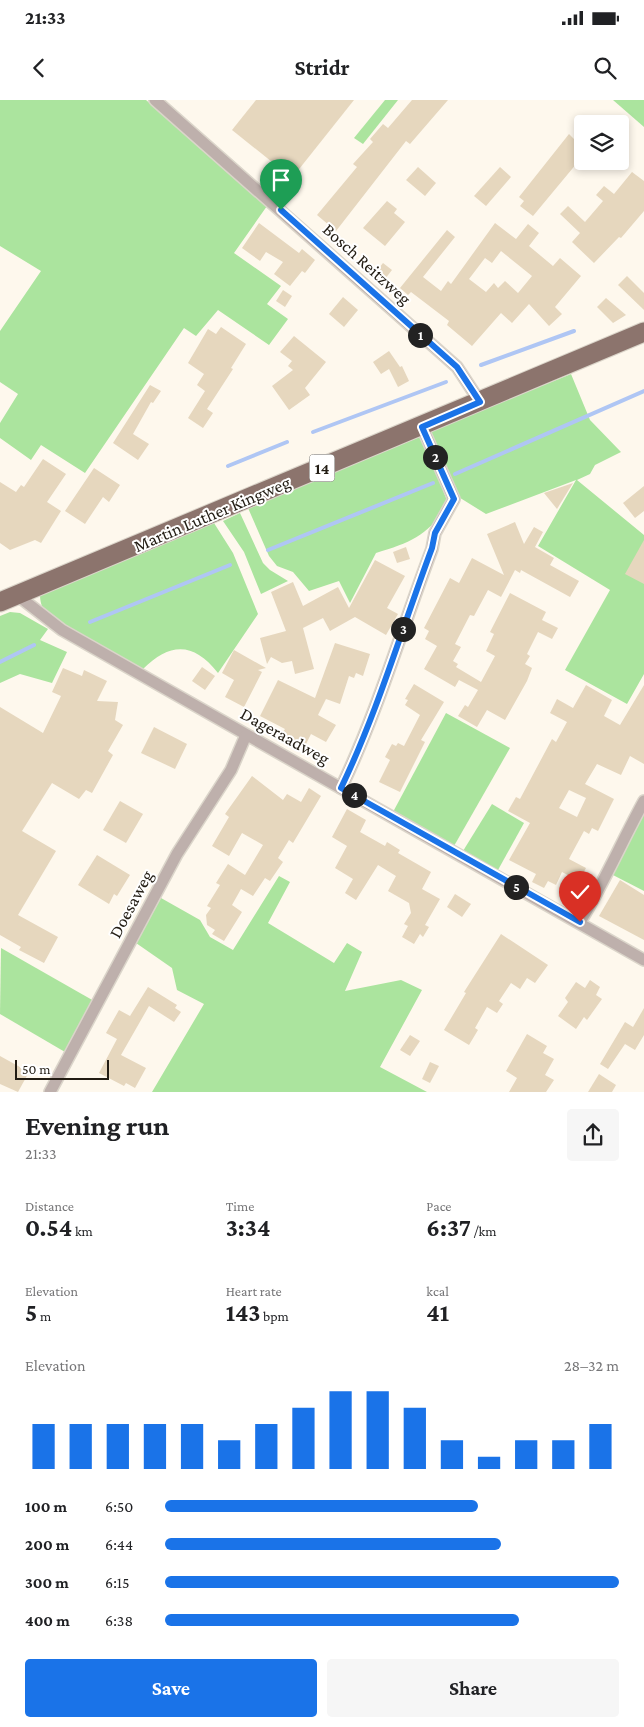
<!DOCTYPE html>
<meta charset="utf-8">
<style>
body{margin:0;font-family:"Crimson Pro",serif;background:#f6f6f6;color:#202124;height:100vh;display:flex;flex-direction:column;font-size:19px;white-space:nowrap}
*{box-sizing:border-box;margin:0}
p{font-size:16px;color:#757577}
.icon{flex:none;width:28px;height:28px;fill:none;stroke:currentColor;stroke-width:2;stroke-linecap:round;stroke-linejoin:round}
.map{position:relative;height:992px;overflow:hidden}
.drawer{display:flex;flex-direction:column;background:#fff;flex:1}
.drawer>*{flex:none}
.fabs{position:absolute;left:574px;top:15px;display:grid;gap:10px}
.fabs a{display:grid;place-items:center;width:55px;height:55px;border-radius:5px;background:#fff;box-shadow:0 2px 8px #0003;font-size:25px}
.scale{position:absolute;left:15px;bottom:12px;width:94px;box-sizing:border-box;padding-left:5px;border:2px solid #221c13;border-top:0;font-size:14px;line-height:18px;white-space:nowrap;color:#221c13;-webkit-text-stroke:4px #fff;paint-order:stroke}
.pin{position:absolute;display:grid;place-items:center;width:42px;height:42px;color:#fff;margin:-51px -21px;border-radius:50% 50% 50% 0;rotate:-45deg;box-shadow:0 0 5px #0007}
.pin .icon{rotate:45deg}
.km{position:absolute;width:25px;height:25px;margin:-12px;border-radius:50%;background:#222;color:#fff;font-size:14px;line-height:25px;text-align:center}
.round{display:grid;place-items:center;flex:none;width:52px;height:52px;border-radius:5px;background:#f6f6f6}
.head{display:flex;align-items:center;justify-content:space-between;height:85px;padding:0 25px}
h1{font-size:28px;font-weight:700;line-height:38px}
.stats{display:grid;grid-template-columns:repeat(3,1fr);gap:8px;height:85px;padding:5px 25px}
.stats div{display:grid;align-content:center}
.stats b{font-size:25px;font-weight:700}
.stats small{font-size:14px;font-weight:400}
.stats p{font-size:14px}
.chart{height:140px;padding:10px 25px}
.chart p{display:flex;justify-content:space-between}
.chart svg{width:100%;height:90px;margin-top:5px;stroke:#1a73e8;stroke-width:6}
.cta{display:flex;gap:10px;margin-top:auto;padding:10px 25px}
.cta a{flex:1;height:58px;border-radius:5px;background:#1a73e8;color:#fff;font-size:20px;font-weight:700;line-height:58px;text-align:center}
.cta a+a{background:#f6f6f6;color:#202124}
ul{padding:0 25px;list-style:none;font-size:16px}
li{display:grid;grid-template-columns:80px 60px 1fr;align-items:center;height:38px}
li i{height:12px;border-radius:6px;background:#1a73e8}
.status{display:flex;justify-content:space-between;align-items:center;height:35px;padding:0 25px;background:#fff;direction:ltr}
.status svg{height:14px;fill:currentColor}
header{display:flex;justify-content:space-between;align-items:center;height:65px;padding:0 25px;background:#fff;font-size:22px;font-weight:700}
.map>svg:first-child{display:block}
.green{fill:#abe49e}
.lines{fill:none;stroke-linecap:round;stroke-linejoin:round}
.stream{stroke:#afc6f4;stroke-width:4}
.building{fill:#e6d7be;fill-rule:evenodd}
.street-casing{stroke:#dbd5ca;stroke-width:14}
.primary-casing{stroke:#dbd5ca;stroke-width:21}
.street{stroke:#beb0ac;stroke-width:11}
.primary{stroke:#8c746d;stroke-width:19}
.route-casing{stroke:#fff;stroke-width:10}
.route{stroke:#1a73e8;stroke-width:6}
.labels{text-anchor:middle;stroke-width:4;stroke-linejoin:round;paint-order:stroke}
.shield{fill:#fff;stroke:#64605a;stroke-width:1}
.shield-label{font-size:16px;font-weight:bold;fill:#221c13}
.street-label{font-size:18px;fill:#221c13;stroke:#fff}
</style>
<div class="status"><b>21:33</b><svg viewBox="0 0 49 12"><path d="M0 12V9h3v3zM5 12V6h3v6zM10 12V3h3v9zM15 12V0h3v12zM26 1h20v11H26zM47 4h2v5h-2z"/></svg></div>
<header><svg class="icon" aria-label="back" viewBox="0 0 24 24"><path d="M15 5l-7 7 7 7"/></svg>Stridr<svg class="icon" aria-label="search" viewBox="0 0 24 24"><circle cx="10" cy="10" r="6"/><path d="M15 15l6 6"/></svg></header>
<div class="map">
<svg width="644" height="992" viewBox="0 0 644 992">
<rect width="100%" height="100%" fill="#fef8ed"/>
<g class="green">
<polygon points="0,0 146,0 267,106 234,153 281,186 267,204 288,219 269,245 218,210 196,236 184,228 85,373 41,345 31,360 0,338 0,323 18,294 0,282 0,231 41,171 0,146"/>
<polygon points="385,0 398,0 363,44 354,38"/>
<polygon points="613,0 644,0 644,27"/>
<polygon points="571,274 590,320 621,352 595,365 590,374 577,380 644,435 644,574 627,604 565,570 610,490 538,446 576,380 486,414 457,396 430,331"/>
<path d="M 422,336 L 448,403 C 428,436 412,442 376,453 L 350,503 L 339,481 L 309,491 L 293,472 L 277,466 L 269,456 L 248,408 Z"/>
<polygon points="240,413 263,463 270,470 288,481 261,494 244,452 223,421"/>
<path d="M 214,423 L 233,453 L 258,514 L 218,573 C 194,542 170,542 143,569 C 122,557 58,528 46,512 C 41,507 40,500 40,494 Z"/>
<polygon points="10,512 20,513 48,529 40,540 67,552 52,583 20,574 0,583 0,516"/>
<polygon points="446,613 510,648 454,746 393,712"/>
<polygon points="492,704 524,723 498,770 463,751"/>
<polygon points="644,711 644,791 611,774"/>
<polygon points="279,776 290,782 268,823 334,863 347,843 362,852 345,891 401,880 422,890 380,967 427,992 152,992 204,904 177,890 172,868 136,843 161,798 200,820 210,837 233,850"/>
<polygon points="1,848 94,901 65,952 0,914"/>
</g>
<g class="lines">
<g class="stream">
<polyline points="481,265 574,231"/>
<polyline points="313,332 446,282"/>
<polyline points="228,366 287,342"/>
<polyline points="455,374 644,291"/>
<polyline points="268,450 433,383"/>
<polyline points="90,522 230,465"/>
<polyline points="0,562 34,545"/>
</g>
</g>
<g class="building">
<polygon points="256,0 354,0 292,78 232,30"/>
<polygon points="412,0 448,0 410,44 406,41 336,131 317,115 357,67 353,64 373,42 370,39 383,24 388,28"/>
<polygon points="582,28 582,57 533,116 520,106 524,101 519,97 569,34 574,39"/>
<polygon points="418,67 436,83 425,96 406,80"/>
<polygon points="500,67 511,77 486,106 474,96"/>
<polygon points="632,72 644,81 644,111 621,138 619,137 594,163 572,142 580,133 560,114 568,106 585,122 603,101 596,95 604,86 614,94"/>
<polygon points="387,101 397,109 394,113 405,122 385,146 363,128"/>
<polygon points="259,123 299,153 302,149 315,160 305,173 302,171 290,186 274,174 283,162 266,152 260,161 242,148"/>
<path d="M 495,123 L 516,139 L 528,124 L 539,133 L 529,146 L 553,166 L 560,158 L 581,176 L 555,207 L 562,214 L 549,226 L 529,204 L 512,223 L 501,213 L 472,246 L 447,225 L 449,221 L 411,192 L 408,195 L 400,188 L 447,130 L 455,137 L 423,177 L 441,191 L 448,181 L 451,184 ZM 501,151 L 532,176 L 518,193 L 505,181 L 498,188 L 494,183 L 486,192 L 469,179 L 485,158 L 492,163 Z"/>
<polygon points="383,163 392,170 381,184 372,177"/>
<polygon points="627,176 644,193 644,210 618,185"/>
<polygon points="283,190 292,196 285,207 276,201"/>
<polygon points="343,197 358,210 344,227 329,214"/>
<polygon points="606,198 626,215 613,223 597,207"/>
<polygon points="221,227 246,244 231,268 233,269 207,309 213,313 203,328 188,318 205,291 197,285 204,274 188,263 208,229 216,234"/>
<polygon points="294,236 326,262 305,288 310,295 289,310 272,286 293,270 288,266 292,261 280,252"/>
<polygon points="389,251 400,267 402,266 409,281 398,287 389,269 381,274 373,262"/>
<polygon points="150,285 161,291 153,303 151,302 133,334 149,344 138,360 113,343"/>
<polygon points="43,359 66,374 47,402 61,411 41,443 35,440 10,450 0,443 0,382 16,392 21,385 24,387"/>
<polygon points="94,368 120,385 109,402 103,397 85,424 65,411"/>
<polygon points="573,383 557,409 544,393"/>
<polygon points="644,386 644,411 635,418 623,403"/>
<polygon points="515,422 524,444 534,427 543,432 535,447 554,458 550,465 579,481 570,497 521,470 520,473 515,470 501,497 488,490 474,516 470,515 455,544 461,547 453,561 458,564 456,567 481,582 495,556 486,551 494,534 490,532 510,493 546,512 542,520 558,528 552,539 538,532 527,554 530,556 525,564 532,568 527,581 505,620 487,610 477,627 458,616 465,605 468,607 478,590 459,580 455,587 424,569 437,546 425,539 429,531 424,528 450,478 459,483 472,458 504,475 487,434"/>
<polygon points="644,440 644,484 625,474"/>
<polygon points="406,447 410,459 397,463 393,452"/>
<polygon points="375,460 405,476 387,508 398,514 386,535 355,517 330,531 323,518 303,528 314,569 295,574 292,561 282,563 271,557 267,564 260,538 286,531 271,492 293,482 303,506 338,487 349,508"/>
<polygon points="335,543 370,554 363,576 356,573 354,578 349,576 340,604 326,599 318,615 336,625 326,642 311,634 306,644 302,642 300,646 281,635 285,629 260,616 278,580 315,598"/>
<polygon points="234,550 266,568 258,570 262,572 244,607 225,597 234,580 222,573"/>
<polygon points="202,567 215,576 205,590 192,581"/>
<polygon points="63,568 82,576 84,570 107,581 97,601 118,602 115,620 123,625 108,651 113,655 92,693 86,690 79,699 52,683 22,731 56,751 18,815 58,837 44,863 19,850 21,847 0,835 0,607 43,633 61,596 52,592"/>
<polygon points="414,584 444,602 421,640 425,642 400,692 379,682 390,660 385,657 392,644 396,646 398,643 404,646 420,615 405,605 408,600 405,599"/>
<path d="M 586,585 L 612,600 L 604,616 L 620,625 L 644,585 L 644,664 L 630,656 L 621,675 L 597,664 L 585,684 L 614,699 L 598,731 L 592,728 L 589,734 L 584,731 L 571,755 L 569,759 L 586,768 L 579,781 L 562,772 L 556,785 L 548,781 L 544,788 L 532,782 L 536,774 L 509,760 L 530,723 L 508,711 L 516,697 L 520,699 L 552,639 L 556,642 L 567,622 L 550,613 L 557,599 L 573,608 ZM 569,690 L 586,698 L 577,717 L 559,708 Z"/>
<polygon points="154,627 187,644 175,669 141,653"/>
<polygon points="252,676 283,700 287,694 301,702 309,688 321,696 293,743 289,740 278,758 283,762 270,781 265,778 253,796 241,789 232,805 242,812 224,841 212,834 215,830 207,825 206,815 211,808 207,806 220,785 216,783 228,764 245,775 263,745 242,733 229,756 212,746 229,717 225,714"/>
<polygon points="120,701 143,714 126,743 103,730"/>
<polygon points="347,709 366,720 360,732 385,746 387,742 400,750 398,753 431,772 422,789 440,799 425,825 429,827 423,837 420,834 414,844 402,837 408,826 404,824 411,813 409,803 388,791 396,776 378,765 356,800 345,793 353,779 335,768 347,746 332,737"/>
<polygon points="97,755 130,775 117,796 114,794 109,804 78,785"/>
<polygon points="620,780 644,795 644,840 599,816"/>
<polygon points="455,794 471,804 462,817 447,807"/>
<polygon points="501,834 548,865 535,883 527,878 520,889 511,883 499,901 503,904 497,913 487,907 475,928 478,930 469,945 444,930 466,893 464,892"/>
<polygon points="590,880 600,887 596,895 602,899 587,920 584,917 576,929 558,916 568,902 565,898 576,882 585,888"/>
<polygon points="148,887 177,905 175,908 181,912 174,922 149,906 121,955 146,968 135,988 126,983 124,986 99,973 117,939 106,933 119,910 130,916"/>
<polygon points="644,908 644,935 635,950 625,944 608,969 600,964 625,922 633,927"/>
<polygon points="527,934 547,946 543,953 554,959 545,975 554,980 546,992 509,992 517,978 506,971"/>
<polygon points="410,935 420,941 410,956 400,950"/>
<polygon points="0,956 29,972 18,992 0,984"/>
<polygon points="430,962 439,966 430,983 422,979"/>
<polygon points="599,974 616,985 612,992 588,992"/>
</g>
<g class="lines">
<defs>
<g id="street">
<polyline points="155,0 457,267 480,302"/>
<polyline points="17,495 62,530 644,860"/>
<path d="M 341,688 C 378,611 402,528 432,449 L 435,433 L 454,399 L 422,327"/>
<path d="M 580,822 C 604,783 622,741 644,701"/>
<polyline points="50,992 177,754 231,670 246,635"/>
</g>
<polyline id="primary" points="0,502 644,232"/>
</defs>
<use href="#street" class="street-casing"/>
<use href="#primary" class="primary-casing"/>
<use href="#street" class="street"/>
<use href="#primary" class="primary"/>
</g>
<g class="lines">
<defs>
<path id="route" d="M 281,110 L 457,267 L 480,302 L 422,327 L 454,399 L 435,433 L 432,448 C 402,528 378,611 341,688 L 580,822"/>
</defs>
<use href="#route" class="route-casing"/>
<use href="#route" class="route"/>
</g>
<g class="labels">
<rect class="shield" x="309.5" y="354.5" width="25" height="27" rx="4"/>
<g class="shield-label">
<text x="322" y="374">14</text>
</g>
<g class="street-label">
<text transform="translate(367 164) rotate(42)" y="6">Bosch Reitzweg</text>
<text transform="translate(212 414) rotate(-23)" y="6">Martin Luther Kingweg</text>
<text transform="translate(285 636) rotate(29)" y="6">Dageraadweg</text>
<text transform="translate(131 804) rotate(-62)" y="6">Doesaweg</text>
</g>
</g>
</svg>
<div class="fabs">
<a><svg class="icon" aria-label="layers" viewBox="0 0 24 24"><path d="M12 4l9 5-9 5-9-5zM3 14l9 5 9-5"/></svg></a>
</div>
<div class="scale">50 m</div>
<div class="pin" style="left:281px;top:110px;background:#1e9e55"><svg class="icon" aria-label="arrive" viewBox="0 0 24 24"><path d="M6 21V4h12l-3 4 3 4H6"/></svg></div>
<div class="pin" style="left:580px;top:822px;background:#d93025"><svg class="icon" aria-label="check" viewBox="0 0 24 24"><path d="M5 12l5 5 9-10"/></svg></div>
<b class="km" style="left:420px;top:235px">1</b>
<b class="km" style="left:435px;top:357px">2</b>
<b class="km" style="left:403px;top:529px">3</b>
<b class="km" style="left:354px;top:695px">4</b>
<b class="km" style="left:516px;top:787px">5</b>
</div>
<section class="drawer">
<div class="head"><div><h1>Evening run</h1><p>21:33</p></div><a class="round"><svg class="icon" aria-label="share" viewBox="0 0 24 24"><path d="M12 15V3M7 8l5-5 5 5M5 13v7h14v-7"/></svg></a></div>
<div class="stats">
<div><p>Distance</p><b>0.54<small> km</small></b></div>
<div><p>Time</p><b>3:34</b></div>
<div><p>Pace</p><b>6:37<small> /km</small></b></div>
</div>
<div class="stats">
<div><p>Elevation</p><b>5<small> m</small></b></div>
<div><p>Heart rate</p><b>143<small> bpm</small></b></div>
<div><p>kcal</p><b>41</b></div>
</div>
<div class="chart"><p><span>Elevation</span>28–32 m</p>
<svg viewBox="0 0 160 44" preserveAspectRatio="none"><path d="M5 44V22M15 44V22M25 44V22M35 44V22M45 44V22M55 44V30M65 44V22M75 44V14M85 44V6M95 44V6M105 44V14M115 44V30M125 44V38M135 44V30M145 44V30M155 44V22"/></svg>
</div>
<ul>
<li><b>100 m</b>6:50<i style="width:69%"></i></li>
<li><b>200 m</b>6:44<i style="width:74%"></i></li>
<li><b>300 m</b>6:15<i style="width:100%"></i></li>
<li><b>400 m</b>6:38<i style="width:78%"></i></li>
</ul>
<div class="cta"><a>Save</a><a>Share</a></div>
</section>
